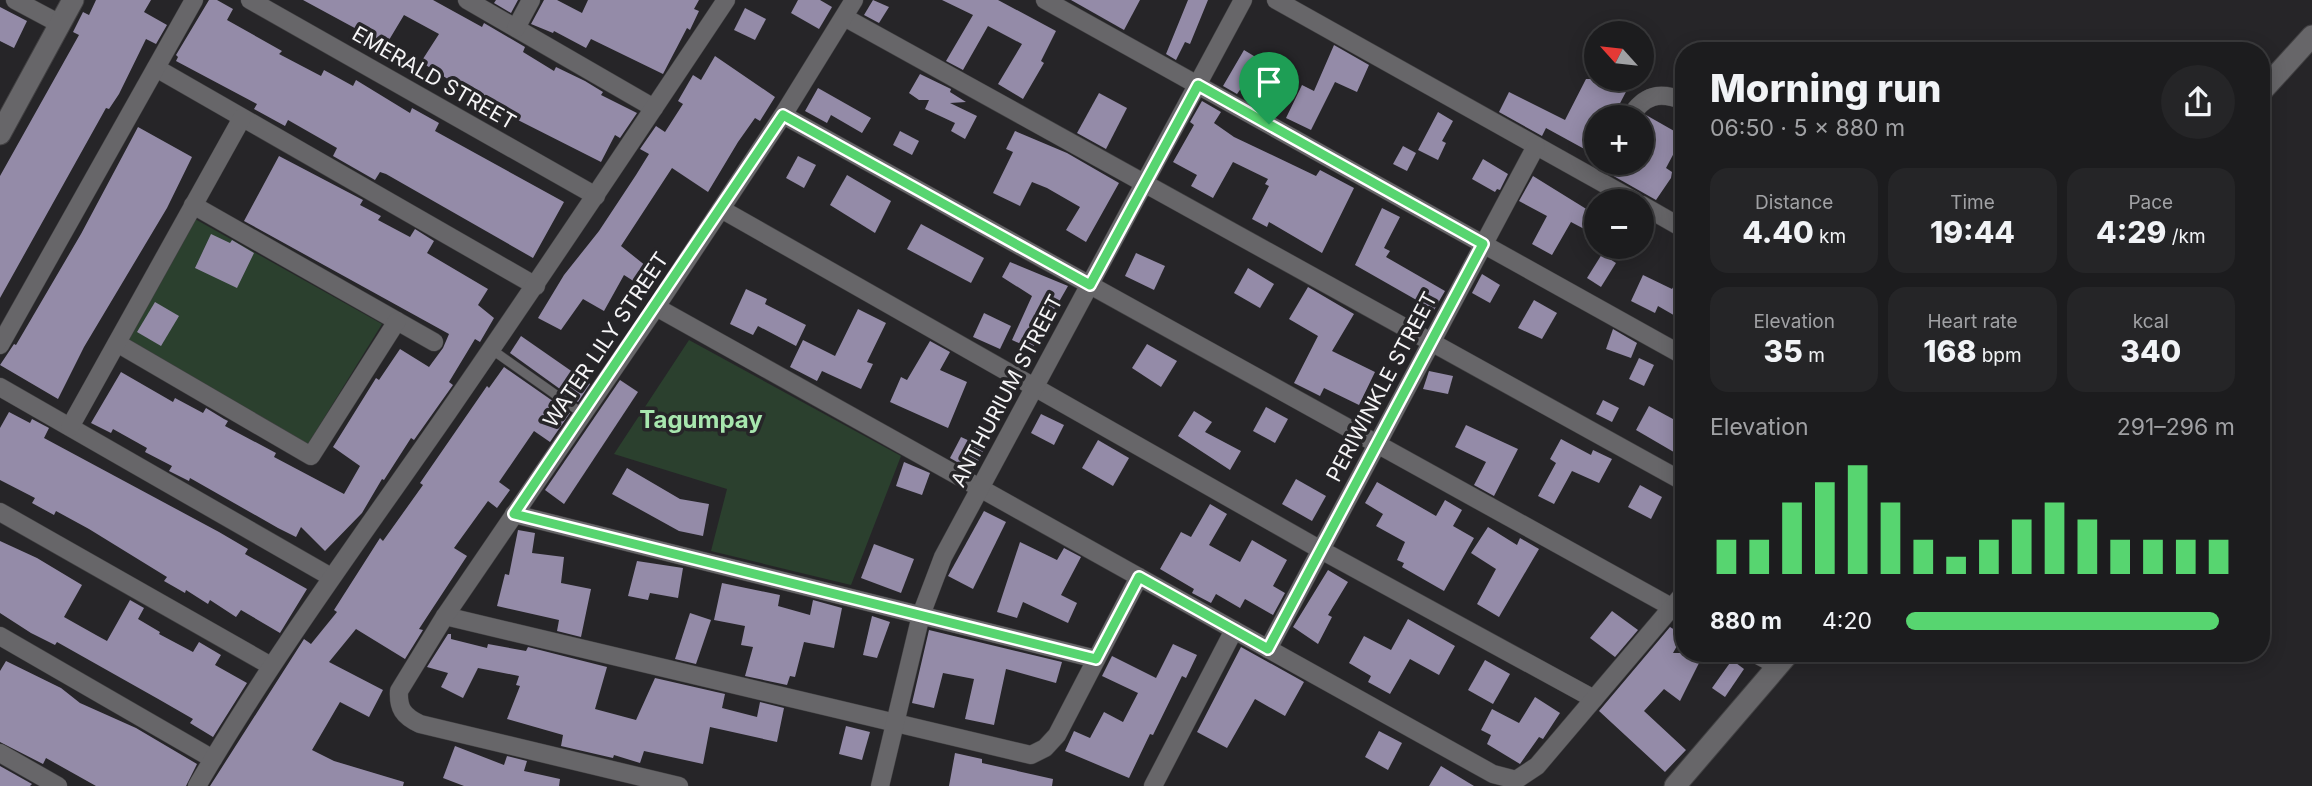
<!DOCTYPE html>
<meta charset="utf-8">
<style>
body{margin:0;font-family:Inter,sans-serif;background:#252527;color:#f1f3f6;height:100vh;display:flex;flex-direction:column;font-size:26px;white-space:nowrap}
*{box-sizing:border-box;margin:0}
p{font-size:23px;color:#a0a1a4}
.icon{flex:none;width:38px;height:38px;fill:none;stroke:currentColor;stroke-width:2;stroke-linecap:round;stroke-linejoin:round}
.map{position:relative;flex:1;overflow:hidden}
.details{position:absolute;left:1675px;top:42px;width:595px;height:620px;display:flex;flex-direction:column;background:#1c1c1e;border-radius:28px;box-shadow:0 4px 18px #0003,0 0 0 2px #3a3a3c}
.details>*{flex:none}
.needle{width:46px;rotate:297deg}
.tools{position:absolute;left:1584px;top:21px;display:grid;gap:14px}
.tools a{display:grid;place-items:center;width:70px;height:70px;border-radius:50%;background:#1c1c1e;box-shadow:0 4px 18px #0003,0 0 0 2px #3a3a3c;font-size:35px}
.pin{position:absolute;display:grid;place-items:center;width:60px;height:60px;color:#fff;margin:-72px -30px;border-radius:50% 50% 50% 0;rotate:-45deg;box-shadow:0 0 7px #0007}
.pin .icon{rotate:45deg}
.round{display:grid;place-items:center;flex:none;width:74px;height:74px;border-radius:37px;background:#252527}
.summary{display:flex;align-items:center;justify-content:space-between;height:119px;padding:0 35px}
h1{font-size:38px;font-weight:800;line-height:52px}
.metrics{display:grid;grid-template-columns:repeat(3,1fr);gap:10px;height:119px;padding:7px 35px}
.metrics div{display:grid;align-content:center;border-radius:18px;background:#252527;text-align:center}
.metrics b{font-size:30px;font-weight:800}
.metrics small{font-size:19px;font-weight:400}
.metrics p{font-size:19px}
.chart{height:196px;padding:14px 35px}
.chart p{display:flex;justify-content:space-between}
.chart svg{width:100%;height:126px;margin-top:7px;stroke:#57d570;stroke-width:6}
ul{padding:0 35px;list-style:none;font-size:23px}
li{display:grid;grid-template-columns:112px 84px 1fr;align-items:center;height:52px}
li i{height:18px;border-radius:9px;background:#57d570}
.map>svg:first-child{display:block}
.green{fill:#2b402e}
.building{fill:#948ba8}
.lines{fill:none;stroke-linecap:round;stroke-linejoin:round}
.lane-casing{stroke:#424143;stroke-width:10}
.street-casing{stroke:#424143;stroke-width:19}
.secondary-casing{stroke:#424143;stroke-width:23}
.lane{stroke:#676669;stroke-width:9}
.street{stroke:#676669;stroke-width:18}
.secondary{stroke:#676669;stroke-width:21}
.route-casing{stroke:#fff;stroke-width:14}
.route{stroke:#57d570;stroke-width:9}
.labels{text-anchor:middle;stroke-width:7;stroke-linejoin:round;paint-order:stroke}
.street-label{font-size:21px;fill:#f5f4f6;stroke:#262528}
.quarter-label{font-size:24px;font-weight:bold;fill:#a7e6ae;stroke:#262528}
</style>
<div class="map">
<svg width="2312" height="786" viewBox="0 0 2312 786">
<rect width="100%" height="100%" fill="#262528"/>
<g class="green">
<polygon points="195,219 382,324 308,444 127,340"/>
<polygon points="689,340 901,456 851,585 711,551 727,489 614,454"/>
</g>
<g class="building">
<polygon points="96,0 151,0 144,12 167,25 156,44 146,39 119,94 109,109 106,108 0,298 0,176 79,35 73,32 83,12 89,15"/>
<polygon points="209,0 217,0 233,9 227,20 282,51 279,54 321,76 324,70 353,86 356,80 410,113 412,108 439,123 435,131 564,202 533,258 386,174 380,172 375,180 333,156 337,148 288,120 285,126 254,109 257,104 176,61 178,57 176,55"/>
<polygon points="303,0 433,0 482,27 484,23 525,47 523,52 554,71 556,67 585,81 603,92 601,95 637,113 620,138 615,135 601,162 492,107 421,62 439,34 404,15 386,45"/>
<polygon points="496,0 518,0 511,13 494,3"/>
<polygon points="544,0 557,0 582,13 588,0 699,0 694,9 699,11 690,30 687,28 663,74 591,39 586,48 554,31 553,33 531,24"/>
<polygon points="798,0 820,0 832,7 819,29 791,13"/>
<polygon points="873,0 889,7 879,23 864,15"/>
<polygon points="942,0 998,0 1056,31 1041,61 1044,63 1023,99 998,84 1022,44 988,26 963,70 946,61 973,15"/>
<polygon points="1071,0 1140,0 1124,30"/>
<polygon points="1188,0 1208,0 1190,44 1185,42 1176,60 1166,54"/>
<polygon points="0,7 27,21 14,48 0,41"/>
<polygon points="745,8 766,19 755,40 734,30"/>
<polygon points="1334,45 1369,65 1357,92 1335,82 1311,130 1286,118 1302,85 1314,91"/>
<polygon points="1244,50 1277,70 1260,98 1242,87 1237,94 1223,86"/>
<polygon points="715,56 775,97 760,121 755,118 738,142 708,192 672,168 621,246 646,266 635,282 624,275 604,311 583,299 561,330 538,318 564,275 599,231 636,175 649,154 640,149 656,126 665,132 683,104 678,101 693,75 701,80"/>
<polygon points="920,74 951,89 950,92 966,102 950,103 977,116 965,139 951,131 955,123 925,109 929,100 919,100 909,93"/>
<polygon points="1586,79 1611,79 1628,88 1617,109 1611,106 1605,117 1596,117 1596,138 1588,151 1546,128 1542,136 1499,112 1509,92 1565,120"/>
<polygon points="818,88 871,118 862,133 831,115 827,123 805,111"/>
<polygon points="1099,93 1127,108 1106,149 1077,133"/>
<polygon points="1202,101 1221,112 1214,123 1234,137 1316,176 1320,170 1354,188 1322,253 1269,222 1267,227 1252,219 1269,186 1265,184 1268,179 1233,162 1213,198 1191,186 1197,175 1173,162 1194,125 1190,122"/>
<polygon points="1438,112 1453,121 1442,141 1446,143 1438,160 1418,150"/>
<polygon points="1646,115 1683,136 1666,168 1672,172 1671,178 1656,200 1610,174 1617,163 1642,163 1642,120"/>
<polygon points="138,127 192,157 167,208 84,347 58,399 0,365 14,344 16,345 81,234"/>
<polygon points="900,131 919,141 912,155 893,145"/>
<polygon points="1015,131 1067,153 1119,183 1086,242 1066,230 1080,207 1047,188 1032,182 1020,206 993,193 1013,152 1006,149"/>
<polygon points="1403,146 1416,153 1407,171 1393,164"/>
<polygon points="279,156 363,200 360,205 381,216 378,220 410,237 415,229 434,241 427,253 488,289 478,305 494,318 480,342 475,339 449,382 453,385 414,440 411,438 384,480 382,479 362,513 325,551 301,527 296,537 278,528 190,478 189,481 169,471 172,466 145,452 147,448 113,429 111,433 91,423 121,372 173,402 175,398 203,413 206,408 224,419 228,421 225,426 276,453 274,457 344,494 360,466 333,447 376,378 379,380 400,349 429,367 443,348 449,334 244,221"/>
<polygon points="798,156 816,165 804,188 786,178"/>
<polygon points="1483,159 1508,174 1500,190 1497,189 1495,192 1472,179"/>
<polygon points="847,175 891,201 875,233 830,205"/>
<polygon points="1533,176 1596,215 1588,231 1571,222 1552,255 1532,244 1547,216 1519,201"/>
<polygon points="1382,208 1400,217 1384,248 1390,251 1386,257 1445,291 1434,310 1355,265"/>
<polygon points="921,224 984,258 971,283 907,249"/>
<polygon points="211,234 230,243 232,240 254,253 237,288 195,268"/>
<polygon points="1136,253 1165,266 1154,290 1125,276"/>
<polygon points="1602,254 1616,263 1601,287 1587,278"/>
<polygon points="1010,262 1068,286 1032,349 1012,340 1032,296 1002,277"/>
<polygon points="1248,268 1274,284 1260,308 1234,293"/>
<polygon points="1684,269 1684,321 1658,306 1655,313 1631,301 1643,275 1672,289"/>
<polygon points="1482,274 1500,285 1490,303 1472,293"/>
<polygon points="1308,287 1354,314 1332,351 1375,372 1359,405 1324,388 1320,396 1294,383 1318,336 1289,319"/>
<polygon points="746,289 767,299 765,304 806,325 796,346 758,326 753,335 730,324"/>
<polygon points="1534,300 1557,313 1542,339 1518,328"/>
<polygon points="155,302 179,316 161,346 137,332"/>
<polygon points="858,309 886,323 867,362 873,364 861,389 822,371 817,381 790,367 803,340 835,356"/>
<polygon points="984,313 1011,326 1000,349 973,337"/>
<polygon points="1613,329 1637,343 1631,358 1606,349"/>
<polygon points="521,336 590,384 578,402 510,353"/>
<polygon points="930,341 950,352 940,370 967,382 948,428 890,402 901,377 907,380"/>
<polygon points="1147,344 1177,361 1161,387 1132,368"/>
<polygon points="1639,358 1654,365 1644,386 1629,379"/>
<polygon points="504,367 570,413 550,442 534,431 499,482 510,490 497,508 488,501 454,548 467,556 419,629 423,630 405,659 356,629 329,662 383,690 369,717 340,702 312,750 334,761 404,782 403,786 210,786 304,639 311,644 337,612 334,610 380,538 383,541 423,485 420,483 487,386 489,388"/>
<polygon points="1429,371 1453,376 1448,394 1423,389"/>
<polygon points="620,380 638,392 564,504 545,490"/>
<polygon points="1603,400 1619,408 1612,422 1596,414"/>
<polygon points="1649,406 1684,425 1684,458 1636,430"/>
<polygon points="1266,407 1288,419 1275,443 1253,431"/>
<polygon points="1194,411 1212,422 1205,432 1241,451 1230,470 1178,436"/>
<polygon points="9,412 30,423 32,419 49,428 44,438 219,532 248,549 245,554 307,589 280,633 241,610 236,617 210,600 208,604 186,590 185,593 164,581 167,577 89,529 56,511 54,515 32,503 35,498 0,480 0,428"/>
<polygon points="1041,414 1064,425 1054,445 1031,433"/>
<polygon points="1466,425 1518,449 1494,496 1474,485 1486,462 1455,447"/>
<polygon points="961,437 985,448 973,471 950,458"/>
<polygon points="1561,439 1591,455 1593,450 1612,459 1599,483 1572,471 1554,504 1538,496 1556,463 1550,459"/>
<polygon points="1098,440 1129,458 1113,486 1082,468"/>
<polygon points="904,462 930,473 922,495 896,486"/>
<polygon points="627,468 680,499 709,504 703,536 679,531 612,494"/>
<polygon points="1296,479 1326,496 1312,521 1282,504"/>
<polygon points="1377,482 1436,516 1445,500 1462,510 1453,526 1474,538 1444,591 1402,567 1404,563 1397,560 1405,542 1376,526 1383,514 1365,503"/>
<polygon points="1640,485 1662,497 1651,519 1628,507"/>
<polygon points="1210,504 1227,514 1209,545 1240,562 1252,540 1287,560 1273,586 1285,593 1273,615 1245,599 1240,608 1216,594 1211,603 1192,593 1194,589 1160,569 1181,532 1191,537"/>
<polygon points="984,511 1006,522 973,589 948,576"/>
<polygon points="1488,527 1517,545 1520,538 1539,549 1499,617 1477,604 1496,569 1471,553"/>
<polygon points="518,530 535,533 532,553 564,557 561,583 591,589 581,637 557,631 559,620 497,606 505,574 509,575"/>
<polygon points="0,541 37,558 82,585 64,617 96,635 107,641 130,600 144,608 138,619 160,632 159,634 193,652 199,642 221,655 215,665 247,683 213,737 190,723 193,719 160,700 57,642 55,645 31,633 0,613"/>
<polygon points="1020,542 1057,560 1064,548 1081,557 1061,595 1077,603 1068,623 1023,602 1017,618 997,612"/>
<polygon points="874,544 914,559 901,593 861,578"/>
<polygon points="637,561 683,568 678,598 650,593 648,600 628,596"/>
<polygon points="1328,570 1348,582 1328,615 1332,617 1318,644 1293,627"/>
<polygon points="722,583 780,595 778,606 810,615 813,600 842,608 834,648 804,642 795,677 790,676 787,685 745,676 753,647 741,645 745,626 714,620"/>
<polygon points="1612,611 1638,630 1615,657 1590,638"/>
<polygon points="690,613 711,620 696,664 675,659"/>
<polygon points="872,616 890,622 877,658 863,655"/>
<polygon points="1408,619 1455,646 1439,675 1410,659 1390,694 1368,682 1371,676 1349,663 1364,636 1391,650"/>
<polygon points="1670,627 1683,635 1673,653 1704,653 1680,701 1664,689 1644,711 1686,750 1665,772 1599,711"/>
<polygon points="929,630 1062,662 1056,683 1006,669 994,725 965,719 974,679 943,673 934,708 912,703"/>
<polygon points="448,634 451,634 451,639 487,648 488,644 526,651 528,647 607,667 595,709 636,720 655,678 725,694 722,708 757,717 760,702 784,708 777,742 710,727 703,764 644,751 640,763 614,755 613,758 561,746 563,735 507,719 520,686 516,685 519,676 478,668 463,698 441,687 448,673 427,667"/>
<polygon points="1173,644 1197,655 1186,678 1182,676 1153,735 1150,734 1129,778 1065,751 1074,731 1090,738 1104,712 1123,722 1138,693 1102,676 1112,656 1156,678"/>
<polygon points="1241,647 1304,682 1285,716 1255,699 1227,748 1197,732"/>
<polygon points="1485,660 1510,674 1493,704 1468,690"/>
<polygon points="1732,660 1744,669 1725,697 1712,688"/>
<polygon points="6,661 61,688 80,703 136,728 197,764 186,786 96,786 46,758 43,764 0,742 0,671"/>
<polygon points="1535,697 1560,713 1543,739 1539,737 1520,764 1487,744 1491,735 1481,730 1492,709 1519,723"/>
<polygon points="846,726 870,732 862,760 839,754"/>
<polygon points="1379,731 1402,743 1388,770 1365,757"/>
<polygon points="455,746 504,765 507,756 527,761 524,771 560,779 559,786 464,786 443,778"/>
<polygon points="955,753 982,759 982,763 1053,779 1052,786 949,786"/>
<polygon points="0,766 32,784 30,786 0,786"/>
<polygon points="1441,766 1474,786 1429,786"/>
</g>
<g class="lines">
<defs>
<polyline id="lane" points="491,349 583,414"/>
<g id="street">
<polyline points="15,0 60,24"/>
<polyline points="250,0 596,196"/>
<polyline points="467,0 654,108"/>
<polyline points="1045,0 1684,356"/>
<polyline points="1276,0 1635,201"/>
<polyline points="844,17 1684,482"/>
<polyline points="516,28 531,0"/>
<polyline points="156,68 536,286"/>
<polyline points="783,115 1684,614"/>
<path d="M 1630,117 C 1644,95 1659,91 1684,101"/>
<polyline points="193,205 434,342"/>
<polyline points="1642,205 1684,229"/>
<polyline points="721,209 1321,550 1594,699"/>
<polyline points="656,307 1139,577"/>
<polyline points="117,343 311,456 397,321"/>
<polyline points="0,345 194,0"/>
<polyline points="0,387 331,577"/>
<polyline points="70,427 242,118"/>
<polyline points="0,512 271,666"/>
<polyline points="514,514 1096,659"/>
<polyline points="445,616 1031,755 1045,748 1057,735 1139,577 1493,774 1516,780 1537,766 1684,593"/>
<polyline points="0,636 213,759"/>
<polyline points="1268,649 1536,146"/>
<polyline points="1754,653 1778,666"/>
<polyline points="0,753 58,786"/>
<path d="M 197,786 C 273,656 362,536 448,412 C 542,276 634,138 726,0"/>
<path d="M 679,786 L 420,724 C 403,716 398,708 399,691 L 445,616 L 656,307 L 783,115 L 854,0"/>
<polyline points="880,786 921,615 943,557 1243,0"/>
<polyline points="1153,786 1234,630"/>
</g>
<g id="secondary">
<polyline points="2261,92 2312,36"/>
<polyline points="0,134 73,0"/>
<polyline points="1675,786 1789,653"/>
</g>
</defs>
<use href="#lane" class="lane-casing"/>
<use href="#street" class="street-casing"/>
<use href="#secondary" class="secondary-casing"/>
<use href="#lane" class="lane"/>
<use href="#street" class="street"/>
<use href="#secondary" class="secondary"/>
</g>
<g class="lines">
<defs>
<polygon id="route" points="1198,85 1483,244 1268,649 1139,577 1096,659 514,514 783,115 1090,285"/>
</defs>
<use href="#route" class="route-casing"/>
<use href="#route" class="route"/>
</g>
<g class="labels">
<g class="street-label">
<text transform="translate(434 78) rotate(30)" y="7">EMERALD STREET</text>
<text transform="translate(606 340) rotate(-56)" y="7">WATER LILY STREET</text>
<text transform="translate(1382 387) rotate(-62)" y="7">PERIWINKLE STREET</text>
<text transform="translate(1007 391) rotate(-62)" y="7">ANTHURIUM STREET</text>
</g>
<g class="quarter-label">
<text x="701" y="428">Tagumpay</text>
</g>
</g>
</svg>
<div class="tools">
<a><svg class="needle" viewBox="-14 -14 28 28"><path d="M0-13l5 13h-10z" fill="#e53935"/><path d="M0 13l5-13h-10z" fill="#a0a1a4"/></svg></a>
<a>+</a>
<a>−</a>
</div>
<div class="pin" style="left:1269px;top:124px;background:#1e9e55"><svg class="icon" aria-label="arrive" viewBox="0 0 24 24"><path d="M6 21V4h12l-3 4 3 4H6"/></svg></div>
<section class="details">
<div class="summary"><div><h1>Morning run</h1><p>06:50 · 5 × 880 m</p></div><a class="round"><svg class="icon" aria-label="share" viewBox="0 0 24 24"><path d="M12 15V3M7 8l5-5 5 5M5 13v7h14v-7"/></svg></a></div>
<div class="metrics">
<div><p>Distance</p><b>4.40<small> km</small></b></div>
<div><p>Time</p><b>19:44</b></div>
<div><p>Pace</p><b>4:29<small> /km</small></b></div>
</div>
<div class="metrics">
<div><p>Elevation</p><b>35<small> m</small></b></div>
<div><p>Heart rate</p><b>168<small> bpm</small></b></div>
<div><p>kcal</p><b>340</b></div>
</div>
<div class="chart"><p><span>Elevation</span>291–296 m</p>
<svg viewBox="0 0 160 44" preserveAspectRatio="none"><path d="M5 44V32M15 44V32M25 44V19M35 44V12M45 44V6M55 44V19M65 44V32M75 44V38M85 44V32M95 44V25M105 44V19M115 44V25M125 44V32M135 44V32M145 44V32M155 44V32"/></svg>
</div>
<ul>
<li><b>880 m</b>4:20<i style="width:95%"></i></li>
</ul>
</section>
</div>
